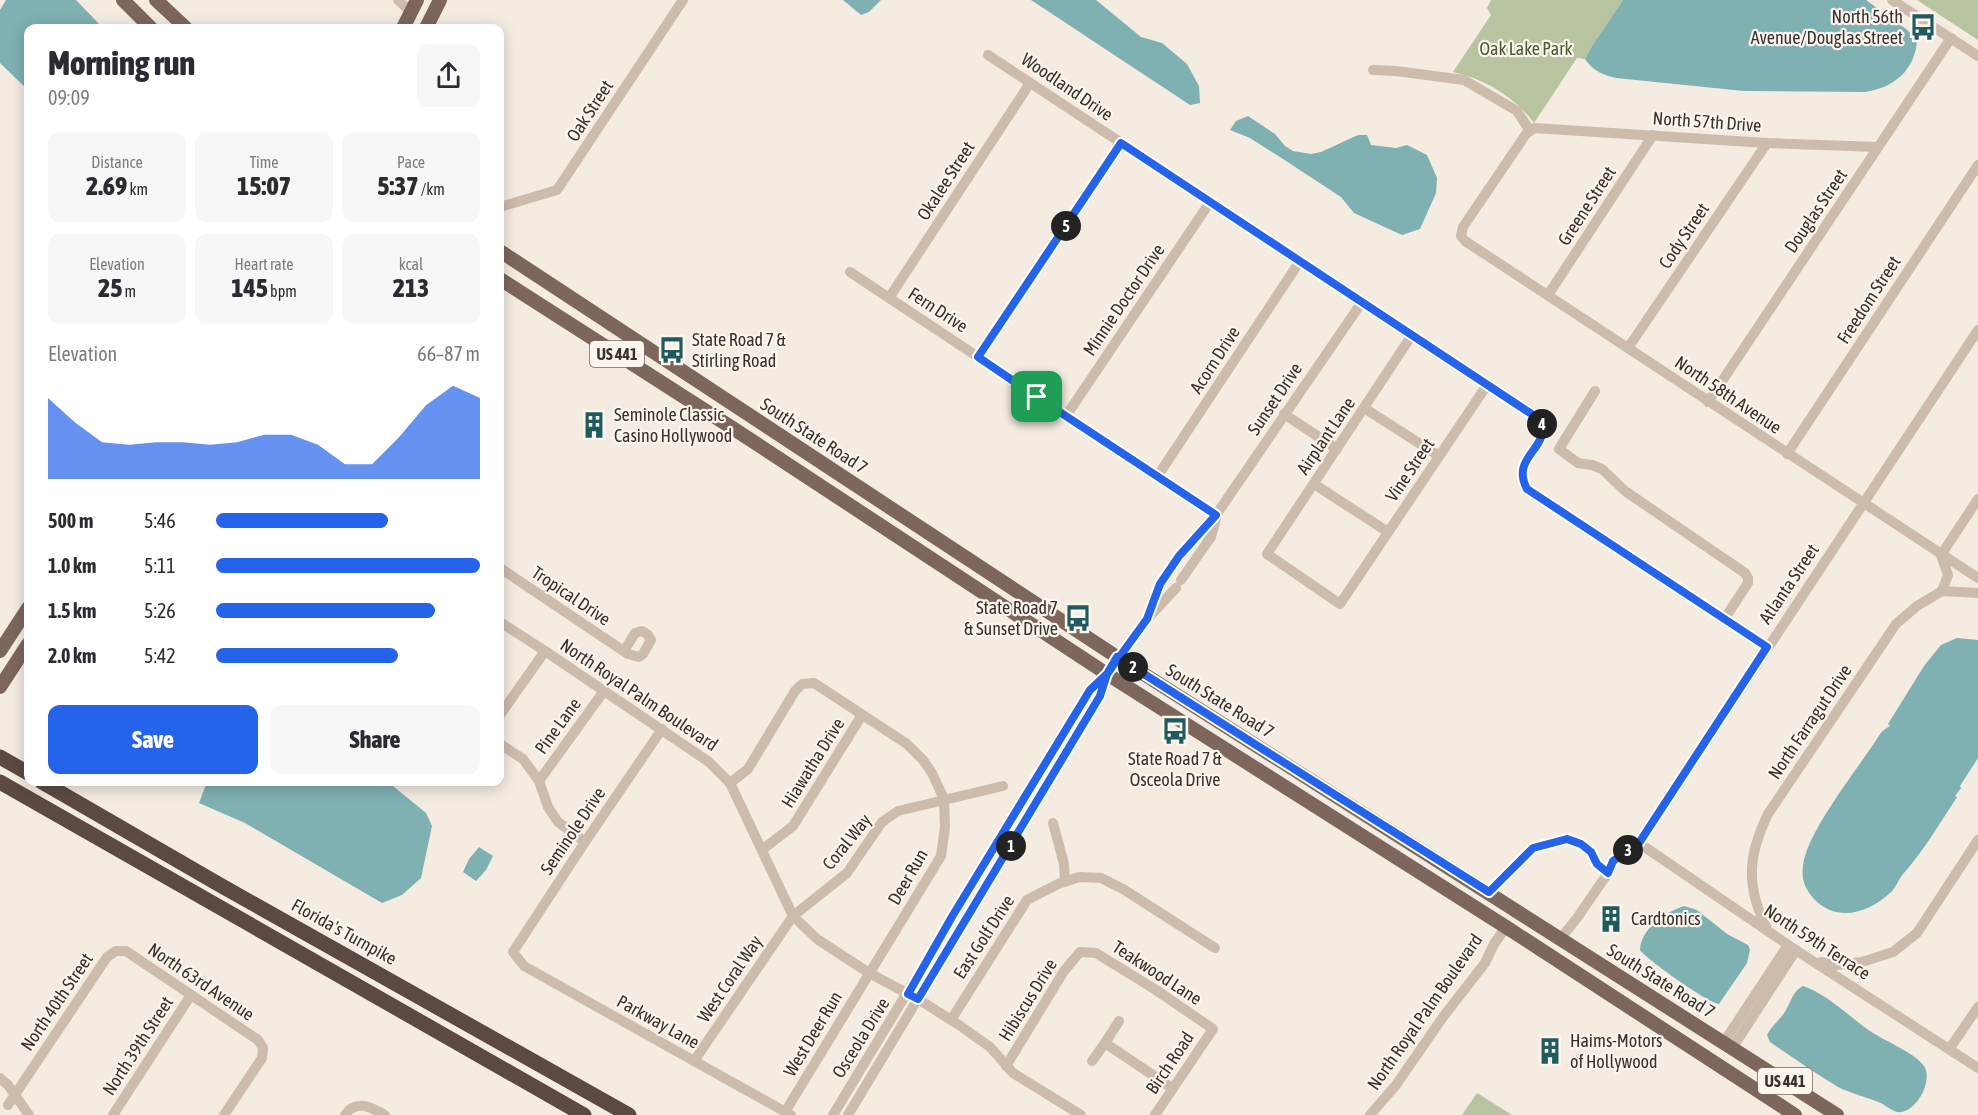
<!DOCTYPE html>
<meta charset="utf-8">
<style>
body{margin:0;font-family:"Asap Condensed",sans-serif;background:#f7f7f7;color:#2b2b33;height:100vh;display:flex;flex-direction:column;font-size:22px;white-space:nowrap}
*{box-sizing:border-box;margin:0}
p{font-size:20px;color:#7c7c81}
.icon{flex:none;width:33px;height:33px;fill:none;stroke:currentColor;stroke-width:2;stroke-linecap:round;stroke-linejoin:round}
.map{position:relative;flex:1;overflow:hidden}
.drawer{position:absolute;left:24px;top:24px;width:480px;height:762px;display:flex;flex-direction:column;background:#fff;border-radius:12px;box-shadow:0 3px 15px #0003}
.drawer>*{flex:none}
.pin{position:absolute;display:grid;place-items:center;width:51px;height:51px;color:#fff;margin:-26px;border-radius:12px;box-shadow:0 3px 9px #0006}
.km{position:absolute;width:30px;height:30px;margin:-15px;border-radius:50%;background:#222;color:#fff;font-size:16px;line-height:30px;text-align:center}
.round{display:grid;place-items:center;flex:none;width:63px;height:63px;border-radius:12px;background:#f7f7f7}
.head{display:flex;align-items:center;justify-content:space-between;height:102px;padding:0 24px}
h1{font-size:33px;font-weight:800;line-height:45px}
.metrics{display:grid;grid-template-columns:repeat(3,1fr);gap:9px;height:102px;padding:6px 24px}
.metrics div{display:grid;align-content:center;border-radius:12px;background:#f7f7f7;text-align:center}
.metrics b{font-size:26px;font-weight:800}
.metrics small{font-size:16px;font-weight:400}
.metrics p{font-size:16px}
.chart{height:168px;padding:12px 24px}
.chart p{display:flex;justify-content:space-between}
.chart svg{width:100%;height:108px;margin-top:6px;fill:#2563eb;opacity:.7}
.cta{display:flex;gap:12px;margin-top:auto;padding:12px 24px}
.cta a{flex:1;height:69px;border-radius:12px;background:#2563eb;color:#fff;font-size:24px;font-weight:800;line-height:69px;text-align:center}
.cta a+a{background:#f7f7f7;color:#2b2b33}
ul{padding:0 24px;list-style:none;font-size:20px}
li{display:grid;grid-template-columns:96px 72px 1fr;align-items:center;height:45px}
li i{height:15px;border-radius:8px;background:#2563eb}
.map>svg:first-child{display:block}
.green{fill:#b8c4a0}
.water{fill:#7fb0b2}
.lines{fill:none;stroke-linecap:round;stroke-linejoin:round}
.minor{stroke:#cdbbac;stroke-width:10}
.major{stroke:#7d675c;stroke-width:14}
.highway{stroke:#5c4a42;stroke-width:15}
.route-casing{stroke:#fff;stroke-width:12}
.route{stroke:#2563eb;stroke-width:8}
.labels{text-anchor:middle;stroke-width:4.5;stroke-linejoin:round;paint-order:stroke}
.shield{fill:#fbf5ee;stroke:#756b66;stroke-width:1.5}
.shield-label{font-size:16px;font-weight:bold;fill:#3b302b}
.poi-label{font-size:18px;fill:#3b302b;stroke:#fbf5ee;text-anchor:start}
.park-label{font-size:18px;fill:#4a5a2e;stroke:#fbf5ee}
.street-label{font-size:18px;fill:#3b302b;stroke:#fbf5ee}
</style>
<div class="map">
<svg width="1978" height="1115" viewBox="0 0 1978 1115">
<rect width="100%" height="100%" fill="#f4ebe1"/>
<g class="green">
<path d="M 1491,0 L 1623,0 L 1592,46 L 1585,59 L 1577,58 L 1534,123 C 1515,97 1485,79 1453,72 L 1491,15 L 1487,8 Z"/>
<polygon points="1917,0 1978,0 1978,40"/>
<polygon points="1477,1093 1512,1115 1462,1115"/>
</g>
<g class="water">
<polygon points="6,0 76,0 103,28 28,28 28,90 0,63 0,10"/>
<polygon points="843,0 881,0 869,12 861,15"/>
<polygon points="1031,0 1096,0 1141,37 1162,43 1187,64 1199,86 1200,103 1190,105"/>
<path d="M 1623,0 L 1866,0 L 1906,29 L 1917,39 C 1916,70 1893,88 1865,92 L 1744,91 L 1616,78 C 1603,75 1593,71 1585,59 L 1592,46 Z"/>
<polygon points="1248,116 1275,134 1285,146 1293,151 1311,154 1321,152 1358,135 1367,135 1371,145 1396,148 1407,145 1427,155 1437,178 1436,193 1420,229 1402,235 1354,213 1341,197 1283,159 1250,138 1230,130 1236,121"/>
<path d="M 1957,638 L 1978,640 L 1978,758 L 1960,786 L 1961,788 L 1955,796 L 1957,797 C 1940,823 1922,853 1903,874 C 1898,880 1896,888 1890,893 C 1868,913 1837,923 1814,899 C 1805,889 1801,879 1803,866 C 1806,832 1861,765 1880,734 C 1883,730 1887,728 1890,726 L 1888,724 L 1924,666 L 1941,645 Z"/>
<polygon points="207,782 388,782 426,813 432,826 421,878 402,895 382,903 245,823 199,803"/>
<polygon points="479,847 493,856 486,870 476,881 463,872 469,859"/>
<path d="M 1684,906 L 1697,910 L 1727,934 L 1748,945 L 1750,950 L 1747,963 L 1719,1004 C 1708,1003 1646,959 1640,950 C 1641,928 1666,912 1684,906 Z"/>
<path d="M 1803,986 C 1825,993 1848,1015 1867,1029 C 1882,1040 1914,1052 1924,1066 C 1934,1081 1915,1115 1897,1112 C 1891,1110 1886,1106 1881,1103 C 1867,1097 1852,1094 1838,1087 C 1815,1073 1792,1057 1770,1042 L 1767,1035 C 1772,1025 1781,1019 1786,1010 C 1792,1000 1792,992 1803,986 Z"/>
</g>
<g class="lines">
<g class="minor">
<polyline points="398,0 411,12"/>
<polyline points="1892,0 1978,56"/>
<path d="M 988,55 L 1537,417 C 1559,446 1508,455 1527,489 L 1767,647"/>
<polyline points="1373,70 1396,71 1464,80 1517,111 1530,131"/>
<polyline points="1878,147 1767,143 1534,128 1526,134 1463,227 1461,236 1465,241 1978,578"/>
<polyline points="500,207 557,190 683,0"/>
<polyline points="850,272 1216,515"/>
<polyline points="1548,295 1653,135"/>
<polyline points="889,298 1030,83"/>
<polyline points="1412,335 1267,554 1340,604 1487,385"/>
<polyline points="1628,348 1767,143"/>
<polyline points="978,357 1121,143"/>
<polyline points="1595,391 1559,449 1578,463 1592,465 1602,469 1625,491 1745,573 1748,578 1748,583 1725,618"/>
<polyline points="1708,402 1951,38"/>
<polyline points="1364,408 1439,456"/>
<polyline points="1284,414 1337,449"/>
<polyline points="1066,416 1210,202"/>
<polyline points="1787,454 1978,165"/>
<polyline points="1157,477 1300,261"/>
<polyline points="1314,484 1388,532"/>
<polyline points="500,568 628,654 639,657 643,654 651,640 648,635 642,631 635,633 624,651"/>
<polyline points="1181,580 1211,537 1216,519"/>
<polyline points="1942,591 1948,575 1941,555 1978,499"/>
<polyline points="1148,615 1160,584 1179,557 1216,515 1362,302"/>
<polyline points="500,622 545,651 709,762 730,783 793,916 817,939 869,973 918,999 959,1025 990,1047 1013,1073 1081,1115"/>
<polyline points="500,715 545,651"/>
<polyline points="662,729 585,842 513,952 524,966 791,1115"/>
<polyline points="500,744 523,759 539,781 548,807 558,822 585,842"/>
<polyline points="539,781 604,691"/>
<polyline points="730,783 748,769 795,691 802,684 814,683 907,744 923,760 932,773 944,799 945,827 941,856 785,1112"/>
<polyline points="1053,823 1064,864 1065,882"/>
<polyline points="1639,843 1794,949 1978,1068"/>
<polyline points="763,849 793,826 862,715"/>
<polyline points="1489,893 1533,848 1567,839 1581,844 1591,852 1597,864 1608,873"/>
<path d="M 1768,931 C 1746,888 1747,857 1768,814 L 1896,624 L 1917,606 L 1942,591 L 1978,593"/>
<polyline points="1561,938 1577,918 1608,873 1613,861 1639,843 1978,330"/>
<polyline points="1821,962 1837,965 1862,962 1893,952 1917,933 1978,840"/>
<polyline points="951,1020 1027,900 1058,884 1079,877 1101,878 1123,889 1215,948"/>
<polyline points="1119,1021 1105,1043 1172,1088"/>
<polyline points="1724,1042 1788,945"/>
<polyline points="1733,1047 1796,950"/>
<polyline points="1950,1048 1978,1007"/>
<polyline points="694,1061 793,916 847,873 882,822 898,811 1003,786"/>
<polyline points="1092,1061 1105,1043"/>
<polyline points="1006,1066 1064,971 1080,952 1096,953 1156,990 1213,1029 1155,1115"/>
<polyline points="0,1078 8,1085 29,1115"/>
<polyline points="8,1105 107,957 116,951 126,951 258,1040 263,1048 262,1058 224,1115"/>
<polyline points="113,1115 191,995"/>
<path d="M 345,1115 C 356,1099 371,1107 385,1115"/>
<polyline points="833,1115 1090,690 1107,674 1147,619 1176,588"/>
<polyline points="848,1115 1100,696 1106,676"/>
<polyline points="1370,1115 1396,1085 1443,1017 1485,963 1494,944 1506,927"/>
</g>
<g class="major">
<polyline points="123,0 151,28"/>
<polyline points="156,0 186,28"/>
<polyline points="403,28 417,0"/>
<polyline points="426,28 440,0"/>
<polyline points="500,251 1117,657 1837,1115"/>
<polyline points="500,279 734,429 1107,674 1506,927 1795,1115"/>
<polyline points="0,651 28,608"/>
<polyline points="0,687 28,644"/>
</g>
<g class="highway">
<polyline points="0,757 28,773"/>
<polyline points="0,782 584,1115"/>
<polyline points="42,782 220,885 629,1115"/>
</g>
</g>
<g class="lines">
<defs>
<path id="route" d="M 1037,397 L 1216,515 L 1179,556 L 1160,584 L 1147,619 L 1107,674 L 1100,696 L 918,999 L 908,994 L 953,915 L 1090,690 L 1107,674 L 1117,657 L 1489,892 L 1533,848 L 1567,839 L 1581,844 L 1591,852 L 1597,864 L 1608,873 L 1613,861 L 1639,843 L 1767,647 L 1527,489 C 1508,454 1559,446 1536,417 L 1121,143 L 978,357 L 1037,397"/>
</defs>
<use href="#route" class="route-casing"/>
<use href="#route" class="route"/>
</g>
<defs>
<symbol id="bus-bare" viewBox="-9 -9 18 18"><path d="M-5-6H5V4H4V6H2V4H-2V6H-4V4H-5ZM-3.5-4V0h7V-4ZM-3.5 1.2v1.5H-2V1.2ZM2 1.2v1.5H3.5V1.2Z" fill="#1f5a5e" stroke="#fbf5ee" stroke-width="2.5" paint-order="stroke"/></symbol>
<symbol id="building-bare" viewBox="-9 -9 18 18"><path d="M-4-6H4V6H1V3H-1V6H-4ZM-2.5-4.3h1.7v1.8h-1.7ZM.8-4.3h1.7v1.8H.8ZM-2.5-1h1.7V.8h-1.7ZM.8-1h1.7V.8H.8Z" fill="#1f5a5e" stroke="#fbf5ee" stroke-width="2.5" paint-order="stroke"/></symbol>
</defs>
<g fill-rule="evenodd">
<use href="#bus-bare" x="1904" y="8" width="38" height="38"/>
<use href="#bus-bare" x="653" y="331" width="38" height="38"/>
<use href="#building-bare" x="575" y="406" width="38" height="38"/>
<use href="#bus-bare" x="1059" y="599" width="38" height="38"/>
<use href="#bus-bare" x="1156" y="712" width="38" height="38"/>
<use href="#building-bare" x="1592" y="900" width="38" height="38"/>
<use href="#building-bare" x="1531" y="1032" width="38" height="38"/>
</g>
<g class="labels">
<g class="shield">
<rect x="590" y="341" width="54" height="26" rx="4.5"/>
<rect x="1758" y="1068" width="54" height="26" rx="4.5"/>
</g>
<g class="shield-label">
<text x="617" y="360">US 441</text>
<text x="1785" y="1087">US 441</text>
</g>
<g class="poi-label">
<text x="1903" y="23" text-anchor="end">North 56th<tspan x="1903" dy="21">Avenue/Douglas Street</tspan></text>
<text x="692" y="346">State Road 7 &amp;<tspan x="692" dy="21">Stirling Road</tspan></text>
<text x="614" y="421">Seminole Classic<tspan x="614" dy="21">Casino Hollywood</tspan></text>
<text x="1058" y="614" text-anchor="end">State Road 7<tspan x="1058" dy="21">&amp; Sunset Drive</tspan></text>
<text x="1175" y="765" text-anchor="middle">State Road 7 &amp;<tspan x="1175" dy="21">Osceola Drive</tspan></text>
<text x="1631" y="925">Cardtonics</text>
<text x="1570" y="1047">Haims-Motors<tspan x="1570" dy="21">of Hollywood</tspan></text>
</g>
<g class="park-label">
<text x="1526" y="55">Oak Lake Park</text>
</g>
<g class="street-label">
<text transform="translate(1067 87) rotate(34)" y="6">Woodland Drive</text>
<text transform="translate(590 111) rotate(-57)" y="6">Oak Street</text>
<text transform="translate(1707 122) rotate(4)" y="6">North 57th Drive</text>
<text transform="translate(946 181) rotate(-57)" y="6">Okalee Street</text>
<text transform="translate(1587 206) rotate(-57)" y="6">Greene Street</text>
<text transform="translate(1816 211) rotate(-56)" y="6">Douglas Street</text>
<text transform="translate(1684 236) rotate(-56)" y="6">Cody Street</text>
<text transform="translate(1124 300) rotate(-56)" y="6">Minnie Doctor Drive</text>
<text transform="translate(1869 300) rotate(-57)" y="6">Freedom Street</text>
<text transform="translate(938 310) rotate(33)" y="6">Fern Drive</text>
<text transform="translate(1215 360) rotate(-57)" y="6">Acorn Drive</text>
<text transform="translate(1728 395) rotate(34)" y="6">North 58th Avenue</text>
<text transform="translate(1275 399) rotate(-56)" y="6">Sunset Drive</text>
<text transform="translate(814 436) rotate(33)" y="6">South State Road 7</text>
<text transform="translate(1326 436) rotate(-56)" y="6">Airplant Lane</text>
<text transform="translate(1410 470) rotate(-56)" y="6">Vine Street</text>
<text transform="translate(1789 584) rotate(-56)" y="6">Atlanta Street</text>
<text transform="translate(571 596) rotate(34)" y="6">Tropical Drive</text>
<text transform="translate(639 695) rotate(34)" y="6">North Royal Palm Boulevard</text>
<text transform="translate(1220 701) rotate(32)" y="6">South State Road 7</text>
<text transform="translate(1810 722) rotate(-56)" y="6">North Farragut Drive</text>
<text transform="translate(558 726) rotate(-54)" y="6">Pine Lane</text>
<text transform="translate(813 763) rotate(-58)" y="6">Hiawatha Drive</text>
<text transform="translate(573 831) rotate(-56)" y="6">Seminole Drive</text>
<text transform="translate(847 842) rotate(-51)" y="6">Coral Way</text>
<text transform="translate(908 877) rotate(-60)" y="6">Deer Run</text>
<text transform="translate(344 932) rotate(29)" y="6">Florida's Turnpike</text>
<text transform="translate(984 937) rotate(-57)" y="6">East Golf Drive</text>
<text transform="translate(1817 942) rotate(33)" y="6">North 59th Terrace</text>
<text transform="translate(1157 973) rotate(33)" y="6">Teakwood Lane</text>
<text transform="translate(730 979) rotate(-56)" y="6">West Coral Way</text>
<text transform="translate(1661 981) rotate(32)" y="6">South State Road 7</text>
<text transform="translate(201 982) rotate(34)" y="6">North 63rd Avenue</text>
<text transform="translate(1028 1000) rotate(-58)" y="6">Hibiscus Drive</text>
<text transform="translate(57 1002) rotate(-56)" y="6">North 40th Street</text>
<text transform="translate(1425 1012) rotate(-55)" y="6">North Royal Palm Boulevard</text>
<text transform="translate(658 1022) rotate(29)" y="6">Parkway Lane</text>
<text transform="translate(813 1034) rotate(-59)" y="6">West Deer Run</text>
<text transform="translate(861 1038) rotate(-58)" y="6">Osceola Drive</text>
<text transform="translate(138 1046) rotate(-57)" y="6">North 39th Street</text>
<text transform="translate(1170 1063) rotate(-56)" y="6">Birch Road</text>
</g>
</g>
</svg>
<div class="pin" style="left:1037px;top:397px;background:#1e9e55"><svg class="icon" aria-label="arrive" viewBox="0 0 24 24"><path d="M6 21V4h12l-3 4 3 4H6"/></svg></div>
<b class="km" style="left:1011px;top:846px">1</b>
<b class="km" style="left:1133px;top:667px">2</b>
<b class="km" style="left:1628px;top:850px">3</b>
<b class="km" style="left:1542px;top:424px">4</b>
<b class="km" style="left:1066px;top:226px">5</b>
<section class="drawer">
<div class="head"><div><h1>Morning run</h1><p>09:09</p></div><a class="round"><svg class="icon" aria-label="share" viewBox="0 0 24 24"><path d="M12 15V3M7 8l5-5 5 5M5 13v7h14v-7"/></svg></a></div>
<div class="metrics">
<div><p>Distance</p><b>2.69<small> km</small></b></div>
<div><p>Time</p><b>15:07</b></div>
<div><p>Pace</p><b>5:37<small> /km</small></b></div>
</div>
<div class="metrics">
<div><p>Elevation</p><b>25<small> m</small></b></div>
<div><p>Heart rate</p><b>145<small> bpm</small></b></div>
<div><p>kcal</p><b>213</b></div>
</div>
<div class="chart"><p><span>Elevation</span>66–87 m</p>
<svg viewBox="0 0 160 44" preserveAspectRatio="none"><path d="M0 44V11L10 21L20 29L30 30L40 29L50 29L60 30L70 29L80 26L90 26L100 30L110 38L120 38L130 27L140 14L150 6L160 11V44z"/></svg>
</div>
<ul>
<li><b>500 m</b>5:46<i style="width:65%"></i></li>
<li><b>1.0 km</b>5:11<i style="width:100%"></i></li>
<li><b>1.5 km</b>5:26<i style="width:83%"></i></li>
<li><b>2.0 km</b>5:42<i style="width:69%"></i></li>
</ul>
<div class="cta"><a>Save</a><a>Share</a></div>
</section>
</div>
